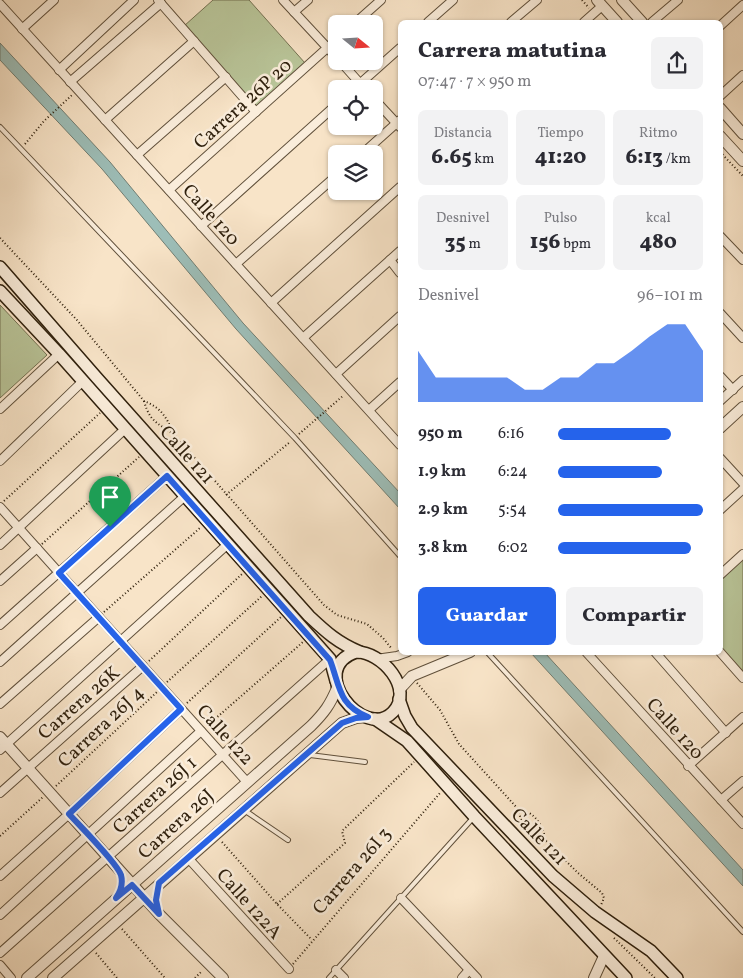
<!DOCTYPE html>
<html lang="es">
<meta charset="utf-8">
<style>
body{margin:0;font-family:Vollkorn,serif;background:#f2f2f3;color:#2b2b33;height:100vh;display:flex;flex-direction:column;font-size:19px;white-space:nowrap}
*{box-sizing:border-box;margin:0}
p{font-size:16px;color:#7c7c81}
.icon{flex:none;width:28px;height:28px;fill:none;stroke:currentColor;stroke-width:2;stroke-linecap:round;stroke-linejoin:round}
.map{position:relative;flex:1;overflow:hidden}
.drawer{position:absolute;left:398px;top:20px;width:325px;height:635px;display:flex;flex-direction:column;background:#fff;border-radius:8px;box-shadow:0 1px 4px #0004}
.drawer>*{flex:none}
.needle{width:32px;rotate:108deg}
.buttons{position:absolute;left:328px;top:15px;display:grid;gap:10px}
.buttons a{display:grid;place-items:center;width:55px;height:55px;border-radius:8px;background:#fff;box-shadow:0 1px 4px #0004;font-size:25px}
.pin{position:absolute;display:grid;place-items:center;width:42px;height:42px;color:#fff;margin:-51px -21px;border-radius:50% 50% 50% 0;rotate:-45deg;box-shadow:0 0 5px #0007}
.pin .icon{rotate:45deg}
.round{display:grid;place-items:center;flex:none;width:52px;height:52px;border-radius:8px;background:#f2f2f3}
.summary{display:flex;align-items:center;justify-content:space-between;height:85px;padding:0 20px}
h1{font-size:22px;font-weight:800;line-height:38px}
.metrics{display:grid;grid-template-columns:repeat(3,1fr);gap:8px;height:85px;padding:5px 20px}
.metrics div{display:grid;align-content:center;border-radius:8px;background:#f2f2f3;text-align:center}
.metrics b{font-size:21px;font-weight:800}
.metrics small{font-size:14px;font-weight:400}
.metrics p{font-size:14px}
.chart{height:140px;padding:10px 20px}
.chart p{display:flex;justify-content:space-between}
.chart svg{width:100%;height:90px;margin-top:5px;fill:#2563eb;opacity:.7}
.primary-button{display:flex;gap:10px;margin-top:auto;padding:10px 20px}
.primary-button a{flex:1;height:58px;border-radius:8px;background:#2563eb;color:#fff;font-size:20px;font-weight:800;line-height:58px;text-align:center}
.primary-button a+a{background:#f2f2f3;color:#2b2b33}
ul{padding:0 20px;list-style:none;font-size:16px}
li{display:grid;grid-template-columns:80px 60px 1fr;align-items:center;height:38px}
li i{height:12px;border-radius:6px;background:#2563eb}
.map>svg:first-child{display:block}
.green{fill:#b9c599;stroke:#747252}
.water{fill:#9dbeb8;stroke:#717e73}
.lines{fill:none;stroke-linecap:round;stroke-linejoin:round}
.service-casing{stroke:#60503b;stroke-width:6}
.minor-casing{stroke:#60503b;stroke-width:10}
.tertiary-casing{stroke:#60503b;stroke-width:12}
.secondary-casing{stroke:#2e1f0c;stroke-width:14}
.path{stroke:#2e1f0c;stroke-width:2;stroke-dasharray:1 2.5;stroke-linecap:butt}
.service{stroke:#faeddb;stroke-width:4}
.minor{stroke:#faeddb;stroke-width:8}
.tertiary{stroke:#faeddb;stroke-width:10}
.secondary{stroke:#faeddb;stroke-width:11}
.route-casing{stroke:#fff;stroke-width:10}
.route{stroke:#2563eb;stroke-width:6}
.labels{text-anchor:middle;stroke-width:5;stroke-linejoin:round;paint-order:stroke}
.street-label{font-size:19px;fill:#2e1f0c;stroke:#faeddb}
</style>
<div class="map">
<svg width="743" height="978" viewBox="0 0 743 978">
<rect width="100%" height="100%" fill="#f8e4c8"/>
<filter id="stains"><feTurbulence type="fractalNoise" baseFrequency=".004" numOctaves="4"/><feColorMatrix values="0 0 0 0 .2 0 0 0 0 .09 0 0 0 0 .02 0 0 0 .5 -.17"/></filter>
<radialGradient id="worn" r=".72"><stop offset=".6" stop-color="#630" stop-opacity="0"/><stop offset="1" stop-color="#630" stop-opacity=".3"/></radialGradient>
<g class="green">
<polygon points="213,0 249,0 305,63 255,107 184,26"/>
<polygon points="0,305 47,355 0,398"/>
<polygon points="743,554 743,678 720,653 720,575"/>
</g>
<g class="water">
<polygon points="0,43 110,162 243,323 400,493 400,509 236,329 102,169 0,60"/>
<polygon points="531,653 545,653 743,870 743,886"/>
</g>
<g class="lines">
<defs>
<g id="service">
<polyline points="0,127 295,438 400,556"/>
<polyline points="487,652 743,932"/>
<polyline points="310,755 365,762"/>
<polyline points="244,810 288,840"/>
<polyline points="329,978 473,818"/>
</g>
<g id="minor">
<polyline points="158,0 256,112"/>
<polyline points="283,0 336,57"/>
<polyline points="0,4 400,445"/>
<polyline points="294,12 308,0"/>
<polyline points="428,22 453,0"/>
<polyline points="511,22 537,0"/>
<polyline points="584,22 602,6"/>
<polyline points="652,22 678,0"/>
<polyline points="354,24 381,0"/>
<polyline points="720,26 743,5"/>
<polyline points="22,29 54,0"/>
<polyline points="340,61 365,89"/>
<polyline points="59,70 134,0"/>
<polyline points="70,82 161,3"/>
<polyline points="354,89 400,48"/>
<polyline points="720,96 743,75"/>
<polyline points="374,99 400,127"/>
<polyline points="105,120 194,41"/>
<polyline points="362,154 400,120"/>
<polyline points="137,155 226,77"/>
<polyline points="169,190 336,40"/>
<polyline points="201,226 336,105"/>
<polyline points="720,236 743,260"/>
<polyline points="390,260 400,273"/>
<polyline points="236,264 336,176"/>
<polyline points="271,303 400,187"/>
<polyline points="720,313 743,338"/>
<polyline points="303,338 400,251"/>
<polyline points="336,374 400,316"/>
<polyline points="720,376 733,390"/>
<polyline points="720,401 743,380"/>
<polyline points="0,409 59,354"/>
<polyline points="369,410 400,382"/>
<polyline points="720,458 743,483"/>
<polyline points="0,461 83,381"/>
<polyline points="0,507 247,782"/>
<polyline points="720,510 743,489"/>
<polyline points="0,545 125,429"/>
<polyline points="720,575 743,554"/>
<polyline points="0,581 37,548"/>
<polyline points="0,625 167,476"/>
<polyline points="586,652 743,824"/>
<polyline points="655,652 726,733"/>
<polyline points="720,652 743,678"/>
<polyline points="376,659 397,656 408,652"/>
<polyline points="0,662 185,496"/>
<polyline points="0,704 99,617"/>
<polyline points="0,750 228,544"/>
<polyline points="688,766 743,717"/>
<polyline points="0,793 143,666"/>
<polyline points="721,800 743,781"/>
<polyline points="188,858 289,969"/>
<polyline points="0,876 69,814 181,709"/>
<polyline points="401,898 477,978"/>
<polyline points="0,915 201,731"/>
<polyline points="0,953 330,659"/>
<polyline points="0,965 11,978"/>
<polyline points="336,970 344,978"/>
<polyline points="462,978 469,970"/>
</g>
<g id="tertiary">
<polyline points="597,0 617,22"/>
<polyline points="622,0 642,22"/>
<polyline points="720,108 743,134"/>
<polyline points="720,136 743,161"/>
<polyline points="720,428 743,407"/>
<polyline points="399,690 412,676 470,652"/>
<polyline points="0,737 159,914 223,978"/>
<path d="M 27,978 L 311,726 C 324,713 330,705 337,688"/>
<polyline points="53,978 342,723 356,718 368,717"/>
<polyline points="594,978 604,956"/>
</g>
<g id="secondary">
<path d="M 0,267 L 97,378 L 309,616 C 326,632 338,643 360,652"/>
<polyline points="0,291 59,354 330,659 336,681"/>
<path d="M 356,652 C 381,651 415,689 393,712 C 364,742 305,669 356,652 Z"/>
<polyline points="399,699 405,716 412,728 553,876 595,912 651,951 677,978"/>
<polyline points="375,719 407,741 474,816 626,978"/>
</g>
</defs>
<use href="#service" class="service-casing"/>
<use href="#minor" class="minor-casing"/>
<use href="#tertiary" class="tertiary-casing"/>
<use href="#secondary" class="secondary-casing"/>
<g class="path">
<polyline points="582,0 589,8"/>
<polyline points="25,144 44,121 72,95"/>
<polyline points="720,152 743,176"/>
<path d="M 0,238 L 76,319 L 144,401 C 160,407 167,417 173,433"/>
<path d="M 144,401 C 151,427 163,423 179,440 L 324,605 L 337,615 L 367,624 L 383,638 L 392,649"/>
<polyline points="299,434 344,395"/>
<polyline points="226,495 290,442"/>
<polyline points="4,501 100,413"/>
<polyline points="42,544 139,457"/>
<polyline points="104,612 200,528"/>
<polyline points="149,661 242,574"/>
<polyline points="167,682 262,596"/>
<path d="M 417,683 L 440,710 L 459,744 L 518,809 C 522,812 525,812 529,813 C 539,818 544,832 546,841"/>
<polyline points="187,703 281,617"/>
<polyline points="207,726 303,642"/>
<polyline points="56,786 157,692"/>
<polyline points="518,809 522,823 525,828 532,835 546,841 578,873 602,893 604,898 601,905"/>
<polyline points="0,836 43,797"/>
<polyline points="222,842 277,904 312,940"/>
<polyline points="277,904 345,843 342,831 414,762"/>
<polyline points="122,929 165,978"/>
<polyline points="614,938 655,978"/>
<polyline points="96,953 117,978"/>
<polyline points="293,964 440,793"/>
<polyline points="195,978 202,971"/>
</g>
<use href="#service" class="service"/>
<use href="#minor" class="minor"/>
<use href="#tertiary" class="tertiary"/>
<use href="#secondary" class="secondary"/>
</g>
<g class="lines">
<defs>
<path id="route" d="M 167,476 L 330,660 C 340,686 338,705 368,717 L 356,718 L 342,723 L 159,883 L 156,900 L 159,914 L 132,885 L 116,898 C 121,891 123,883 121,875 C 117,863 80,826 69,814 L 181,709 L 59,573 Z"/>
</defs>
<use href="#route" class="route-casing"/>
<use href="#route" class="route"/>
</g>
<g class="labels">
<g class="street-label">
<text transform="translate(242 103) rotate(-42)" y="7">Carrera 26P 20</text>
<text transform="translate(212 214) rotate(48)" y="7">Calle 120</text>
<text transform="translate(188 454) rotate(48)" y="7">Calle 121</text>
<text transform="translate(78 702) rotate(-41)" y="7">Carrera 26K</text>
<text transform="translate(100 726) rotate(-43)" y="7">Carrera 26J 4</text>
<text transform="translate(676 728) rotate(48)" y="7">Calle 120</text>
<text transform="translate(226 734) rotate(48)" y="7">Calle 122</text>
<text transform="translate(154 794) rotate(-42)" y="7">Carrera 26J 1</text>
<text transform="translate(175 823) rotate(-42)" y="7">Carrera 26J</text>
<text transform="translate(540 836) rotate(46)" y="7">Calle 121</text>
<text transform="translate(351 870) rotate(-49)" y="7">Carrera 26I 3</text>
<text transform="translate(250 903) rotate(48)" y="7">Calle 122A</text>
</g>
</g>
<rect width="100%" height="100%" filter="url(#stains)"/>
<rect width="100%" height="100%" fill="url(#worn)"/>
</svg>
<div class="buttons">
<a><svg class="needle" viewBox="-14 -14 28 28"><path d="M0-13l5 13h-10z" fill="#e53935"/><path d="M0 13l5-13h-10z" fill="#7c7c81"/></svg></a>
<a><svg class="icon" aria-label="locate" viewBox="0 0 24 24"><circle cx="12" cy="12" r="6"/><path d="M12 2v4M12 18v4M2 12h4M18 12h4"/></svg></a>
<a><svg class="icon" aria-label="layers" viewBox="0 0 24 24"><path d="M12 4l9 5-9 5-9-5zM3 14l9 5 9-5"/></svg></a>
</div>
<div class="pin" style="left:110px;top:527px;background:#1e9e55"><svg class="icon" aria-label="arrive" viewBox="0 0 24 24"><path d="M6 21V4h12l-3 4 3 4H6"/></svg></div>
<section class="drawer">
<div class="summary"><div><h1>Carrera matutina</h1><p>07:47 · 7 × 950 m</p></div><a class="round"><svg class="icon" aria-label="share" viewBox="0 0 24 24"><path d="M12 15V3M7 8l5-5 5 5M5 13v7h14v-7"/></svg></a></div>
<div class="metrics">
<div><p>Distancia</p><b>6.65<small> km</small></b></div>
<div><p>Tiempo</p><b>41:20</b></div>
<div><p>Ritmo</p><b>6:13<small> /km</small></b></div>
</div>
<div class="metrics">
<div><p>Desnivel</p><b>35<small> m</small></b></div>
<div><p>Pulso</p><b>156<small> bpm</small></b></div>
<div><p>kcal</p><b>480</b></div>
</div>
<div class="chart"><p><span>Desnivel</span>96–101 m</p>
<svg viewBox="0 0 160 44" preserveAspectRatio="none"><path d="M0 44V19L10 32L20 32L30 32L40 32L50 32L60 38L70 38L80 32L90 32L100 25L110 25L120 19L130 12L140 6L150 6L160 19V44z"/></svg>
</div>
<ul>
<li><b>950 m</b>6:16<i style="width:78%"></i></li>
<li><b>1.9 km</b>6:24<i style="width:72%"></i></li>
<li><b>2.9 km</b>5:54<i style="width:100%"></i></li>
<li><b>3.8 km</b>6:02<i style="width:92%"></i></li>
</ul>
<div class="primary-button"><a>Guardar</a><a>Compartir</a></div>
</section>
</div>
